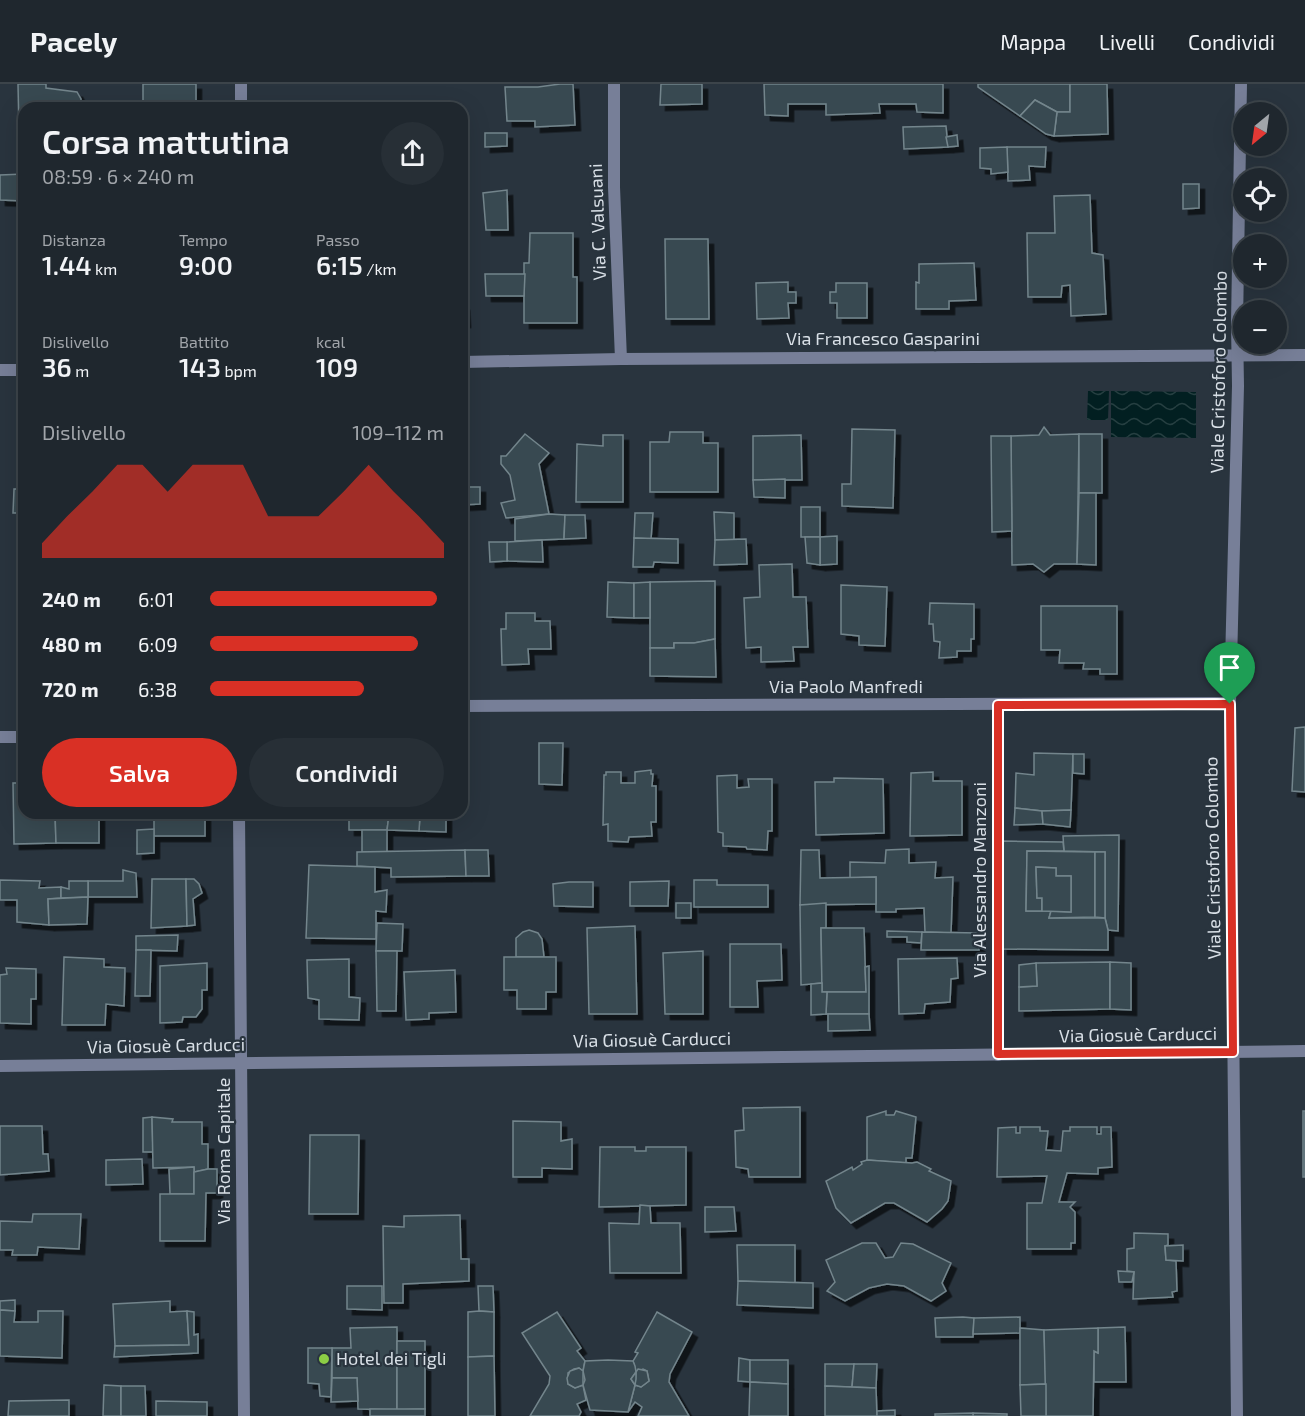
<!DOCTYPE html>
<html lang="it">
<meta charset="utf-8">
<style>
body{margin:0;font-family:"Exo 2",sans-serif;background:#272f36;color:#f1f3f6;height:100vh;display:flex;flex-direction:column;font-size:22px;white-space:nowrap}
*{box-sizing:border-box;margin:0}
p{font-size:20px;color:#a1a5aa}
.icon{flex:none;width:33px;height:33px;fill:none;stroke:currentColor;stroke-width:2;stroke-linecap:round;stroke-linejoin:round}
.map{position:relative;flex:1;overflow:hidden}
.sheet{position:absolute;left:18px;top:18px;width:450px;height:717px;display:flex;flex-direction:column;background:#1f272e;border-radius:18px;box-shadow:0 6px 24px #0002,0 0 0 2px #3c444a}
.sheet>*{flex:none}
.needle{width:39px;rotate:209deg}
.controls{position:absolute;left:1233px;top:18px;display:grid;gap:12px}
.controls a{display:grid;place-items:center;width:54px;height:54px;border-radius:50%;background:#1f272e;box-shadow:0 6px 24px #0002,0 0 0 2px #3c444a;font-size:30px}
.pin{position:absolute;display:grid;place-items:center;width:51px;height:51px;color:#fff;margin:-62px -26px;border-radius:50% 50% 50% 0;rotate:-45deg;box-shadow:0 0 6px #0007}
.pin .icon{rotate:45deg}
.round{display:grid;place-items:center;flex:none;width:63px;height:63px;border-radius:32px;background:#272f36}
.headline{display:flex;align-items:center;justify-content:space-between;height:102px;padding:0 24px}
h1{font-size:33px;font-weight:600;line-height:45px}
.figures{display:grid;grid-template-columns:repeat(3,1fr);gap:9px;height:102px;padding:6px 24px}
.figures div{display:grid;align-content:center}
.figures b{font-size:26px;font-weight:600}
.figures small{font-size:16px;font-weight:400}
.figures p{font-size:16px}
.chart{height:168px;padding:12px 24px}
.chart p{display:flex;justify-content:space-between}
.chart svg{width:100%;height:108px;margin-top:6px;fill:#d93025;opacity:.7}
.primary-button{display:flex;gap:12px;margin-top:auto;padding:12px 24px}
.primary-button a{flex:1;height:69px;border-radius:36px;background:#d93025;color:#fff;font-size:24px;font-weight:600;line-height:69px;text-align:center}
.primary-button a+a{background:#272f36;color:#f1f3f6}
ul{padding:0 24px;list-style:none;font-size:20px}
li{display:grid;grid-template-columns:96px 72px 1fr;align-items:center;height:45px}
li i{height:15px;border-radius:8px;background:#d93025}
header{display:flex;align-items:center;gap:36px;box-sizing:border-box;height:84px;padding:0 30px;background:#1f272e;border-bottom:2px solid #3c444a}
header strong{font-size:28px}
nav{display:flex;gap:33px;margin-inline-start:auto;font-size:21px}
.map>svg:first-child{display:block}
.water{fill:url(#water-waves)}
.building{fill:#394a51;stroke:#73858c;stroke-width:1.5;filter:url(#shadow)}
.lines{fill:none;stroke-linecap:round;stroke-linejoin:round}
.minor{stroke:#777f98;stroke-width:12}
.tertiary{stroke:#777f98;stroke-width:12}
.route-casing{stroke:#fff;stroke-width:12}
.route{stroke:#d93025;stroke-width:8}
.poi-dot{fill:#8cce45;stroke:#29343e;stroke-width:2}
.labels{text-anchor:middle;stroke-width:4.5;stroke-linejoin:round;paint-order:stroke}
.street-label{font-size:18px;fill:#d8dfe6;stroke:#29343e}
.poi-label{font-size:18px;fill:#d8dfe6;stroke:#29343e;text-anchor:start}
</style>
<header>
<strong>Pacely</strong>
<nav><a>Mappa</a><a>Livelli</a><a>Condividi</a></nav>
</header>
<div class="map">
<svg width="1305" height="1332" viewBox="0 0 1305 1332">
<defs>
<pattern id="water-waves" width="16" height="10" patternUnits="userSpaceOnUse" patternTransform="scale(1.5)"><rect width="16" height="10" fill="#021f21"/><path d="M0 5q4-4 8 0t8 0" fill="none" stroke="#263f41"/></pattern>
<filter id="shadow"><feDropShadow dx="5.5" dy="5.5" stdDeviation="0" flood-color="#0009"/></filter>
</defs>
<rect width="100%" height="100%" fill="#29343e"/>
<g class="water">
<polygon points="1088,307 1109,307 1108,336 1087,336"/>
<polygon points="1111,307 1196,308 1196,354 1111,353"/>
</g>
<g class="building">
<polygon points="18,0 46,0 46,4 77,8 81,15 81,24 24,24 24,48 19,48"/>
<rect x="143" y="0" width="53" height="24"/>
<polygon points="560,0 573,0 575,41 535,43 535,37 507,37 505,3 538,3"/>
<polygon points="661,0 702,0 702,20 660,21"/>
<polygon points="764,0 943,0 943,29 917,28 916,20 879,20 880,29 826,31 826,20 788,20 788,32 765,31"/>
<polygon points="978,0 1070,0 1070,28 1057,28 1035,16 1020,32 978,3"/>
<polygon points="1070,0 1107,0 1108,50 1054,52 1057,28 1070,28"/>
<polygon points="1035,16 1057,28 1054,52 1046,50 1020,32"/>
<polygon points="946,42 948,63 904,65 903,43"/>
<polygon points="485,49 507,49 507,62 485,63"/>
<polygon points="957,51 958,62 948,63 946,53"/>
<polygon points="1007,63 1046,63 1045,83 1029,82 1030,96 1008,97"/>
<polygon points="1007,63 1008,88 991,90 991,85 980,84 980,64"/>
<polygon points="24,90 24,117 0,116 0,91"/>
<polygon points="1183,100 1199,100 1199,124 1183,125"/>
<polygon points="507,106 508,146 486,146 483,109"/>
<polygon points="1090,111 1092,169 1103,171 1106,230 1071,232 1070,201 1062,202 1061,213 1028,213 1027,149 1055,149 1054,112"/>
<polygon points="530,149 573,149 573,193 577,193 577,239 524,239 524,179 529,179"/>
<polygon points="665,155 708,155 709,235 666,235"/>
<polygon points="974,179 976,216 949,217 949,225 916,225 916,198 919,199 919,180"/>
<polygon points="485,190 525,190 524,212 486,212"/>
<polygon points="788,198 788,208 796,208 796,219 788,219 789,234 757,235 756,199"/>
<polygon points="836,199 867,199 867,234 837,234 837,219 830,219 830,208 836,208"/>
<polygon points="462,221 464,221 465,238 462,238"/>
<polygon points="1044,343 1050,351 1079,350 1077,480 1054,480 1044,488 1033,480 1012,481 1011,352 1039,351"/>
<polygon points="852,345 895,346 893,424 842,422 842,400 851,400"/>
<polygon points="670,348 703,348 703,359 718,359 718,408 650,408 650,358 669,358"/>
<polygon points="525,350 549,369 539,380 549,430 506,434 501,419 515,416 510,391 501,380 501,372 506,372"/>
<rect x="1079" y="350" width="23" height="59"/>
<polygon points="603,351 623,351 623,418 576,418 577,360 603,362"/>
<polygon points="801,351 802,396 753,396 753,352"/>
<polygon points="991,352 1011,352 1012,447 992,448"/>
<polygon points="24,382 24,429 13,429 14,405 23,405"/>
<polygon points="785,395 785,414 754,413 753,396"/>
<polygon points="462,403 480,403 480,420 462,421"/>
<polygon points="1079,409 1096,409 1096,481 1077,480"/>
<rect x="801" y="423" width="19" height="30"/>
<polygon points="714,428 734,429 734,456 715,456"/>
<polygon points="635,429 653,429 651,455 634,454"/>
<polygon points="549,430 565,431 564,455 515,457 515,435"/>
<polygon points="565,431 585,431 586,454 564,455"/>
<polygon points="837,452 837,480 820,481 820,453"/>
<polygon points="805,453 820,453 820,481 807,479"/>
<polygon points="634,454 678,455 678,479 654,478 653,483 633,483"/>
<polygon points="746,455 747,480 714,481 715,456"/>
<polygon points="542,456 543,478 507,477 507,458"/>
<polygon points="489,458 507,458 507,477 490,478"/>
<polygon points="792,480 793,513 806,513 808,563 793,563 794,577 761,578 761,563 746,564 744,514 760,513 759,481"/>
<polygon points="715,497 715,555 694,559 674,559 674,564 650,564 650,498"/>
<polygon points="608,498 634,499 634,534 607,533"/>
<polygon points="650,498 650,534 634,534 634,499"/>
<polygon points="841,501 887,503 885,562 859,561 859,552 841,550"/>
<polygon points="930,519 974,520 974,555 971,555 971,567 957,567 957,573 939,574 940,558 934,557 933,540 929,540"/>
<polygon points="1041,522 1117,522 1117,590 1100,590 1100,585 1083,585 1084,579 1059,579 1060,566 1041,566"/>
<polygon points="506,529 535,529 535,537 550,537 551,565 528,565 529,580 502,581 501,545 506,545"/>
<polygon points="715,555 716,593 650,592 650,564 674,564 674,559 694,559"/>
<polygon points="1305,643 1305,708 1292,707 1295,644"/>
<polygon points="539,659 563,659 562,701 539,700"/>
<polygon points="1034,669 1073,670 1071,726 1042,727 1015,724 1016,689 1034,691"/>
<polygon points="1073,670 1084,670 1084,690 1073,689"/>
<polygon points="651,686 651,690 653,690 652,702 656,702 656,738 651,738 652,752 629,753 628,758 608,757 608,740 603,741 604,691 606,691 606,688 621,688 621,699 635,699 635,688"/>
<polygon points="933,688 933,697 962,697 962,751 910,752 911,689"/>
<polygon points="737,691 737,704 749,703 748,695 772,695 772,747 768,747 767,766 747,765 746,763 723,762 723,749 718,748 717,692"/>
<polygon points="834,694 883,695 884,749 816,751 815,698 834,698"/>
<polygon points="13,699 24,699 24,729 55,729 56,759 14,760"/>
<polygon points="1015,724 1042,727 1043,740 1014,741"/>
<polygon points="1071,726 1070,743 1043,740 1042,727"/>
<polygon points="55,729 99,729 99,759 56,759"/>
<rect x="154" y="729" width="51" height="23"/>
<polygon points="349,729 446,729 446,748 419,747 420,732 389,731 387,746 349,746"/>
<polygon points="389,731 420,732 419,747 387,746"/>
<polygon points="154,745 154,769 137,770 137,746"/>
<rect x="362" y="746" width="25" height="22"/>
<polygon points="1119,751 1118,847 1108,846 1105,834 1105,768 1064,767 1063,752"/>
<polygon points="1001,757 1063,758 1064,767 1027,767 1026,827 1051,827 1049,834 1105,834 1108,846 1108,866 1002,865"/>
<polygon points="909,765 909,779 936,778 935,794 953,793 951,849 925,848 924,824 896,825 896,828 876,828 876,793 850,794 850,778 885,779 886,766"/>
<polygon points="465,766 466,792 391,793 391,784 357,782 357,768"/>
<polygon points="465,766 488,766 489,792 466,792"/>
<polygon points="801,766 819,766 820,794 876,793 876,820 800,821"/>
<polygon points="1027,767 1095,768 1095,833 1049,834 1051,827 1071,828 1071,792 1056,792 1056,784 1036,783 1037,814 1042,814 1042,827 1026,827"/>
<polygon points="1095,768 1105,768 1105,834 1095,833"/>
<polygon points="309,781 375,783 375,808 387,806 386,828 376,827 376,855 306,854"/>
<polygon points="1036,783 1056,784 1056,792 1071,792 1071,828 1042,827 1042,814 1037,814"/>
<polygon points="123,786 136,789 137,813 88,813 88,797 123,797"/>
<polygon points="152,795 186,795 187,842 151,844"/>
<polygon points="186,795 194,795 199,800 202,809 193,815 195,841 187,842"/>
<polygon points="0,796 40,797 39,804 61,803 61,814 48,815 49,841 17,838 17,816 0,816"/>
<polygon points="694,796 717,796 717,801 768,801 768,823 694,823"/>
<polygon points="69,797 88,797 88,813 61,814 61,803 69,805"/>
<polygon points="669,797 668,822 630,822 630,798"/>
<polygon points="569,798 593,798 593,823 554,822 553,800"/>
<polygon points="88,813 87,840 49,841 48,815"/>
<rect x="676" y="819" width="15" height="15"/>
<polygon points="826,819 826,844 821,844 822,899 801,901 800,821"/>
<polygon points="377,839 403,840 402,867 376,867"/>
<polygon points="635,842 637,930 589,930 587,844"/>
<polygon points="821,844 864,844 866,908 822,908"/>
<polygon points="529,846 538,849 542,855 544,873 516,873 516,854 523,848"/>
<polygon points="887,847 922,848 921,859 907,858 907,853 887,853"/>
<polygon points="922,848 979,849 979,866 921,866"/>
<polygon points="178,851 177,867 136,866 136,852"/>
<polygon points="730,860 781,860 782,896 757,897 758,923 730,923"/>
<polygon points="136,866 151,866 150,912 135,912"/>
<polygon points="376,867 397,867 396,927 377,927"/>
<polygon points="703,867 703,930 665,930 663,869"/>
<polygon points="64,873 104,875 104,883 125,884 124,922 106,920 105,941 62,941"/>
<polygon points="504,873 556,873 556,908 546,908 546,925 517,925 517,906 504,906"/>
<polygon points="957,874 958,894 951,895 950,918 925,920 924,929 899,930 898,875"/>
<polygon points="349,875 349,913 360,914 359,936 319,935 319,916 308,914 307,876"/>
<polygon points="1110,878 1110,925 1019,927 1019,903 1037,902 1036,879"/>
<polygon points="1110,878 1131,879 1131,926 1110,925"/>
<polygon points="207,879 207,906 202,906 202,925 196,933 183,933 182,938 160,939 160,882"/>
<polygon points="1036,879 1037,902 1019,903 1019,881"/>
<polygon points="869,882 869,930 826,930 827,908 866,908 865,883"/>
<polygon points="6,884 36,885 36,915 31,915 31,940 0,939 0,891 7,890"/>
<polygon points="455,886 456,928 429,929 429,935 406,936 404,888"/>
<polygon points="822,899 822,908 827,908 826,930 811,931 811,900"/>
<polygon points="828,930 869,930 870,946 828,947"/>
<polygon points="800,1023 800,1093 749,1093 748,1085 736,1083 735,1047 744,1046 743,1024"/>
<polygon points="886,1027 886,1031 894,1031 896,1027 916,1033 912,1074 906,1074 906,1079 867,1076 867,1033"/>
<rect x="1303" y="1027" width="2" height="66"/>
<polygon points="152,1033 153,1068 143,1068 143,1034"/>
<polygon points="152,1033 173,1035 172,1038 202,1038 202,1060 208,1060 208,1085 194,1088 194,1083 153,1084"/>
<polygon points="513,1037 561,1038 561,1057 572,1055 572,1085 542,1084 542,1093 513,1093"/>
<polygon points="0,1042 42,1042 43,1070 48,1070 49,1087 0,1091"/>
<polygon points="1016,1043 1016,1049 1020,1049 1020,1043 1040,1043 1040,1047 1048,1047 1046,1066 1061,1067 1063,1047 1070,1047 1070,1043 1097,1043 1097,1050 1101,1050 1101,1043 1111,1043 1112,1083 1098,1084 1098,1090 1067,1089 1059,1118 1075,1118 1070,1123 1075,1128 1075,1159 1071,1159 1071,1165 1027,1165 1027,1119 1042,1119 1047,1092 997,1093 998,1044"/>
<polygon points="310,1051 359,1051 358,1130 309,1130"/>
<polygon points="600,1063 635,1063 635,1067 646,1067 646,1063 686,1063 686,1121 599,1123"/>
<polygon points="142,1075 143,1100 106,1101 106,1076"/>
<polygon points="867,1076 912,1079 917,1078 931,1085 929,1087 951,1097 948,1117 942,1125 927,1138 894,1119 885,1119 851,1139 836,1124 826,1097 852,1083 853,1086 862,1080 861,1078"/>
<polygon points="194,1083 194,1110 170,1110 169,1085"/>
<polygon points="208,1085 217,1085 217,1109 206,1109 205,1157 160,1157 160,1110 194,1110 194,1088"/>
<polygon points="640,1121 650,1122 651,1139 680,1139 681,1189 610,1189 609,1139 639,1140"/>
<polygon points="705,1123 734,1123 736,1147 705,1148"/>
<polygon points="33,1130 81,1130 79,1165 38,1163 37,1171 12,1171 13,1166 0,1166 0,1137 32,1138"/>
<polygon points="460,1131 461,1175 469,1175 469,1197 403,1200 403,1219 384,1219 383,1142 404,1143 404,1132"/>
<polygon points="1134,1149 1168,1150 1168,1161 1165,1162 1166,1176 1176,1177 1177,1207 1172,1208 1173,1213 1133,1215 1134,1188 1127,1187 1127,1165 1134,1164"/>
<polygon points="862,1159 876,1159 885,1174 893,1173 901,1159 913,1160 951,1179 942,1199 946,1207 931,1217 904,1202 887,1200 869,1204 845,1217 827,1207 835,1198 826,1176"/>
<polygon points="737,1161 795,1161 795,1199 738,1197"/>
<polygon points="1183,1161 1183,1177 1166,1176 1165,1162"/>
<polygon points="1118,1187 1134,1188 1132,1198 1119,1198"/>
<polygon points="738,1197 813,1199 813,1224 737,1221"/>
<polygon points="347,1202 382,1202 382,1226 347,1225"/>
<polygon points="478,1202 493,1202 494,1228 479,1227"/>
<polygon points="15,1216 15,1227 0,1226 0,1217"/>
<polygon points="170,1217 170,1228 187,1227 189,1261 115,1262 113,1220"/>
<polygon points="0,1226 15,1227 14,1238 38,1238 38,1227 63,1227 62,1274 0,1272"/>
<polygon points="187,1227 194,1228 194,1251 198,1250 198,1269 114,1273 115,1262 189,1261"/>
<polygon points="479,1227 494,1228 494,1272 468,1273 468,1228"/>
<polygon points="557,1228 581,1264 577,1267 585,1277 583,1287 579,1284 574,1285 568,1289 568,1300 575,1304 583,1301 586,1316 577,1320 581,1328 579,1332 530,1332 549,1300 550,1292 522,1249"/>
<polygon points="657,1228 692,1248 670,1290 669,1298 689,1332 638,1332 642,1323 635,1318 628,1328 635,1301 641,1303 649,1297 647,1287 643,1285 636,1288 633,1277 638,1269 635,1268"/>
<polygon points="963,1233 974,1234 973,1253 936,1253 935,1234"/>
<polygon points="1020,1233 1020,1249 973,1250 974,1234"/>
<polygon points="397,1243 397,1326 358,1325 357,1294 332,1294 332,1264 351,1264 350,1244"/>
<polygon points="1125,1243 1126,1298 1094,1298 1094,1267 1098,1269 1098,1244"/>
<polygon points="1020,1244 1044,1246 1046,1300 1020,1301"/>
<polygon points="1098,1244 1098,1269 1094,1267 1093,1332 1046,1332 1044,1246"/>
<polygon points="397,1257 425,1257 425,1325 397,1326"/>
<polygon points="308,1264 332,1264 331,1313 320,1312 319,1300 308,1299"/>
<polygon points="494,1272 495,1332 468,1332 468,1273"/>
<polygon points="739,1274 750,1276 750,1298 738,1297"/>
<polygon points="608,1276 633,1277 635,1282 636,1288 631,1295 635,1301 628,1328 590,1326 583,1301 585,1296 583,1287 585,1277"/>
<polygon points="750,1276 788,1276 788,1300 750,1298"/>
<polygon points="825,1280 854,1280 852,1303 825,1302"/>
<polygon points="854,1280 877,1280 876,1304 852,1303"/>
<polygon points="579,1284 583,1287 583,1301 575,1304 568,1300 567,1294 570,1287"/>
<polygon points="638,1285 647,1287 649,1297 641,1303 635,1301 636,1288"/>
<polygon points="636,1288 636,1295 635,1301 631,1295"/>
<polygon points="332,1294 357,1294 358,1317 331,1318"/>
<polygon points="750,1298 788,1300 788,1332 749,1332"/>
<polygon points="1046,1300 1046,1332 1021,1332 1020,1301"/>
<polygon points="104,1301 121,1302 121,1332 103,1332"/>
<polygon points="121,1302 145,1302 146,1332 121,1332"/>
<polygon points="825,1302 876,1304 877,1332 825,1332"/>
<polygon points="69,1316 69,1332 8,1332 9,1317"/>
<polygon points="156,1317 207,1318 207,1332 156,1332"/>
<rect x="370" y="1325" width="55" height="7"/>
<polygon points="895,1326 895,1332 877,1332 877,1327"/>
<polygon points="973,1329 1007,1330 1007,1332 973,1332"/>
<polygon points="973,1329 973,1332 935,1332 935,1330"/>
</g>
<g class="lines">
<g class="minor">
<polyline points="241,0 241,24"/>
<polyline points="614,0 614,103 621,275"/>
<polyline points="462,278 621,275 1305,271"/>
<polyline points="0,286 24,286"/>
<polyline points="462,622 1230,619"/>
<polyline points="0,653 24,653"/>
<polyline points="239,729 244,1332"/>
<polyline points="998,971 998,621"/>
<polyline points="0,982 1305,967"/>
</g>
<polyline class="tertiary" points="1237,1332 1230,619 1238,302 1237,240 1241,0"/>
</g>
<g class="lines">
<defs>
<polygon id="route" points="1230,620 1233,968 998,970 998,621"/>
</defs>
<use href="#route" class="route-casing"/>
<use href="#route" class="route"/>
</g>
<circle class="poi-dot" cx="324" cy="1275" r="6"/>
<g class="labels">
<g class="street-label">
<text transform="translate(598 138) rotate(-92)" y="6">Via C. Valsuani</text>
<text x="883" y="261">Via Francesco Gasparini</text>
<text transform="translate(1219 288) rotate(-89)" y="6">Viale Cristoforo Colombo</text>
<text x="846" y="609">Via Paolo Manfredi</text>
<text transform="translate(1213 774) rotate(-91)" y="6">Viale Cristoforo Colombo</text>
<text transform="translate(980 796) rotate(-90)" y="6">Via Alessandro Manzoni</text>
<text transform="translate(1138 951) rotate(-1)" y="6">Via Giosuè Carducci</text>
<text transform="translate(652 956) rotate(-1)" y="6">Via Giosuè Carducci</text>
<text transform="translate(166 962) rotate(-1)" y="6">Via Giosuè Carducci</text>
<text transform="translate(224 1067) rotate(-90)" y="6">Via Roma Capitale</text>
</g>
<g class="poi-label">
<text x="336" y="1281">Hotel dei Tigli</text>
</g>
</g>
</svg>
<div class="controls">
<a><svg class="needle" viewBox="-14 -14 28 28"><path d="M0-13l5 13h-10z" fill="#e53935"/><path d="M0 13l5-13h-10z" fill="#a1a5aa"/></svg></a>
<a><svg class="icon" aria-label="locate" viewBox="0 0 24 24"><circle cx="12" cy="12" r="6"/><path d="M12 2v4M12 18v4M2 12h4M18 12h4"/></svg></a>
<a>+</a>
<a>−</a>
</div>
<div class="pin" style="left:1230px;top:620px;background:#1e9e55"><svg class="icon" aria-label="arrive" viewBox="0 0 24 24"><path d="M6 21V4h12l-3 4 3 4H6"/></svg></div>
<section class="sheet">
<div class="headline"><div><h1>Corsa mattutina</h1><p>08:59 · 6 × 240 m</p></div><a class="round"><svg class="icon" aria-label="share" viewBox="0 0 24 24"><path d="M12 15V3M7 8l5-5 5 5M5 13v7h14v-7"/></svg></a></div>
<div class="figures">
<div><p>Distanza</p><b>1.44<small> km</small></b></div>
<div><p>Tempo</p><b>9:00</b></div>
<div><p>Passo</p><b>6:15<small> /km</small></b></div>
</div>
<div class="figures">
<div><p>Dislivello</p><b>36<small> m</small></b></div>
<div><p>Battito</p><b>143<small> bpm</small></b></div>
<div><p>kcal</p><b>109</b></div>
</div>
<div class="chart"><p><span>Dislivello</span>109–112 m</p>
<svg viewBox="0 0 160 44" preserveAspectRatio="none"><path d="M0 44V38L10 27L20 17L30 6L40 6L50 17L60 6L70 6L80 6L90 27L100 27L110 27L120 17L130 6L140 17L150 27L160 38V44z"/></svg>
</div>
<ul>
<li><b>240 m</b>6:01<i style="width:97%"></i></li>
<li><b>480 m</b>6:09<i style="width:89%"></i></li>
<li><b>720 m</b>6:38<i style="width:66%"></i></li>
</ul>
<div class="primary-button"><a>Salva</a><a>Condividi</a></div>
</section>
</div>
